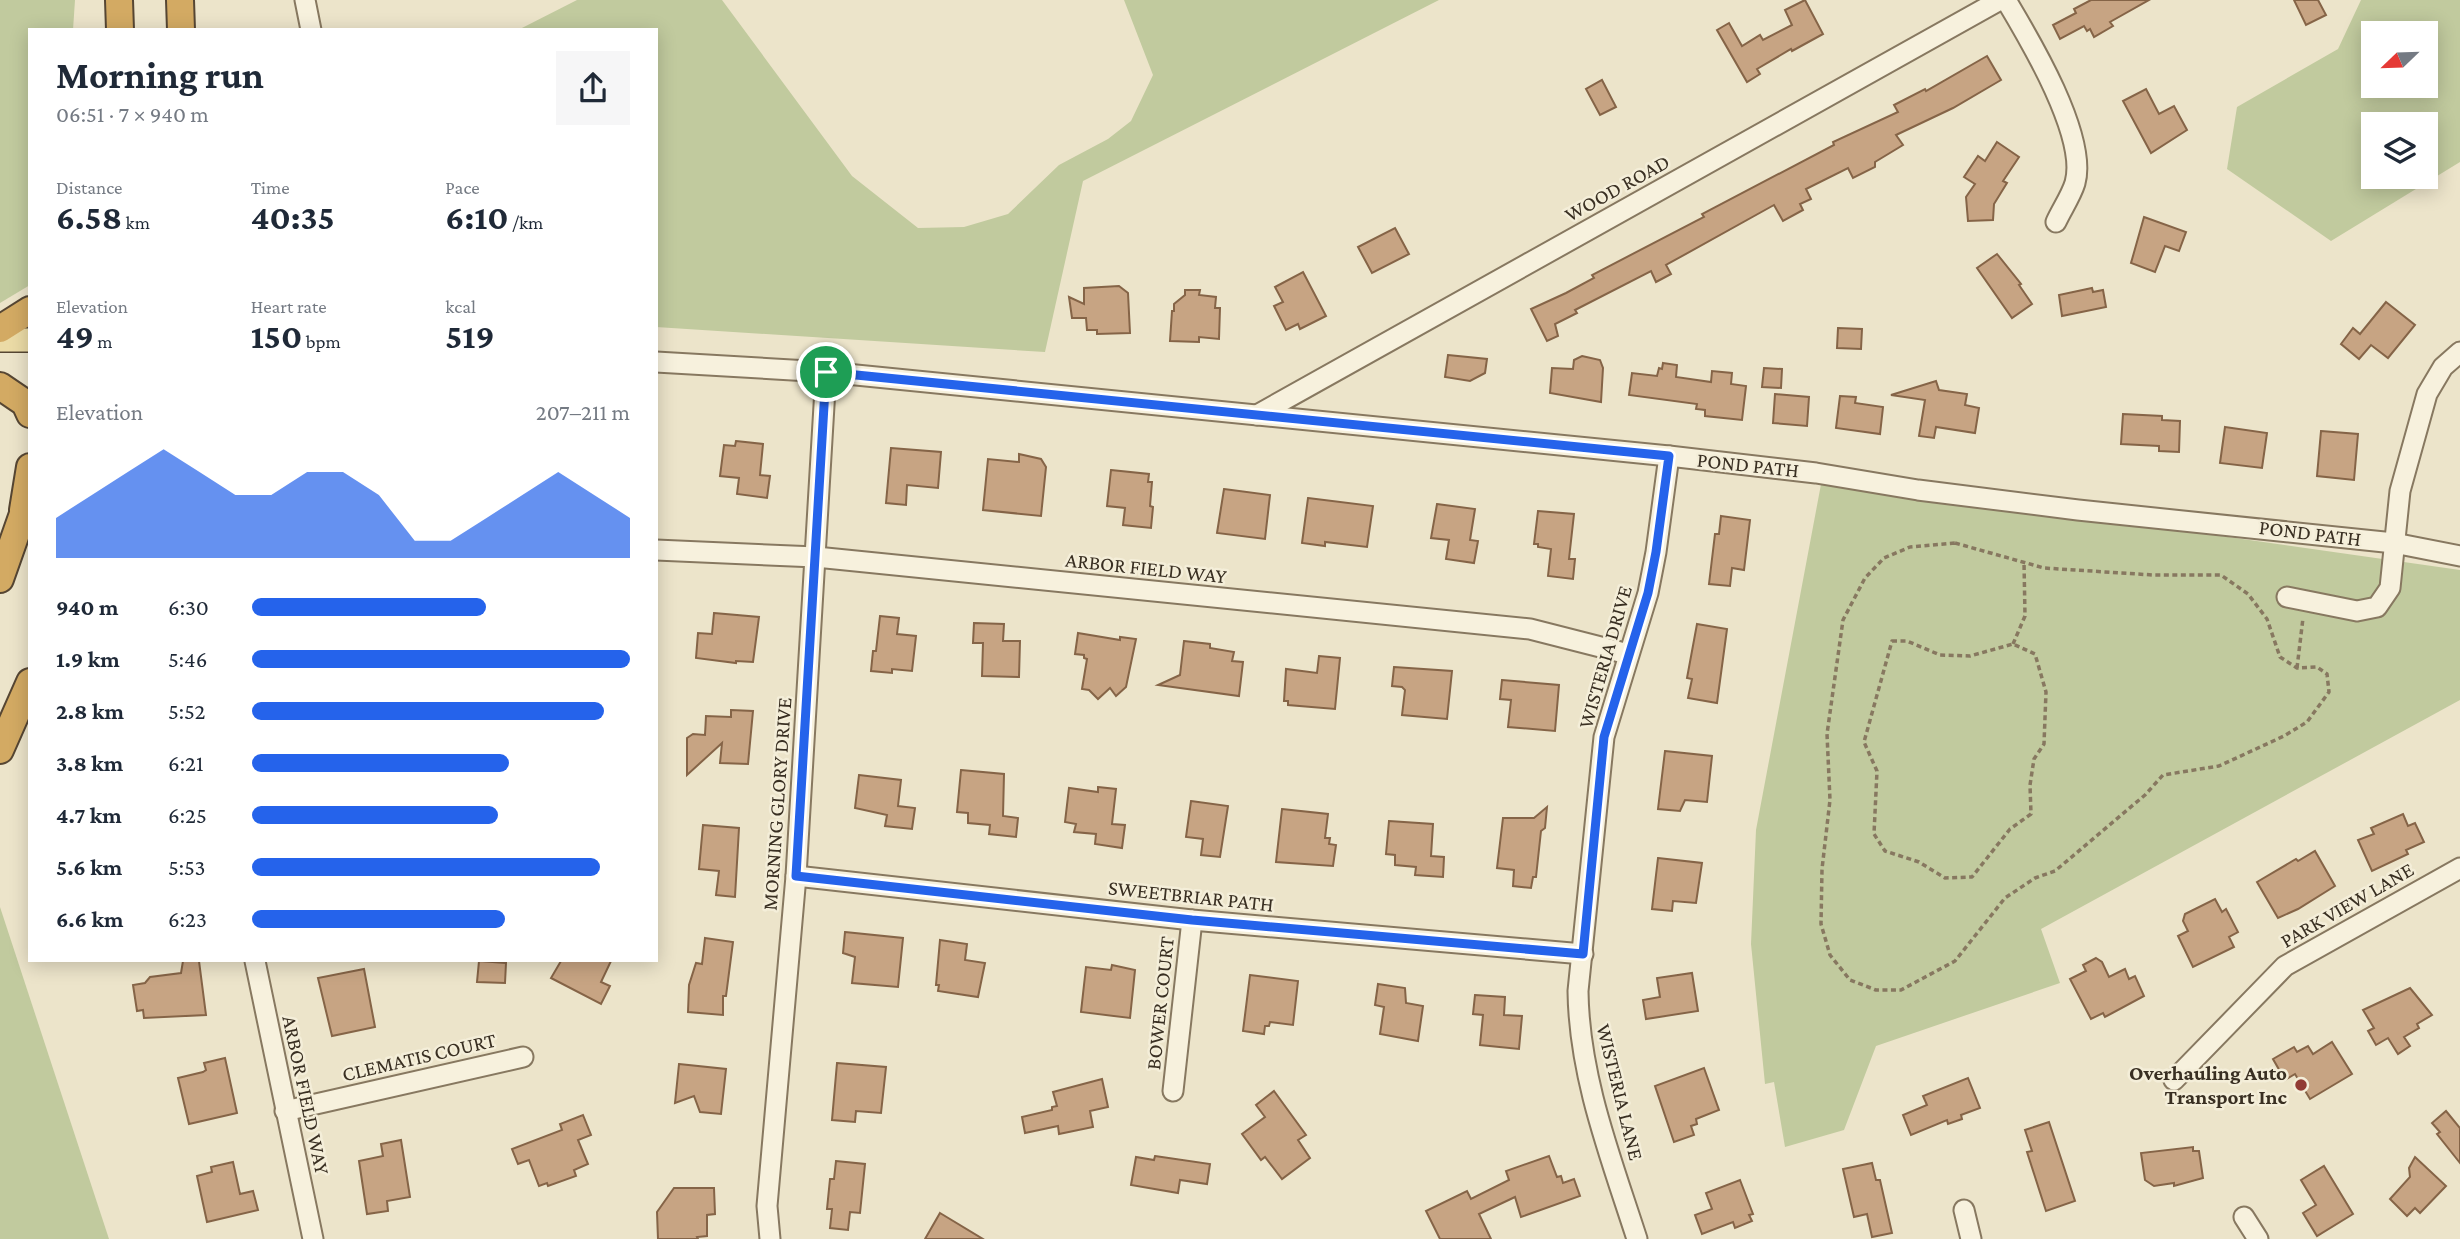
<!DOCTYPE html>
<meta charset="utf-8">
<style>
body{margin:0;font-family:"Crimson Pro",serif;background:#f6f6f7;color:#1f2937;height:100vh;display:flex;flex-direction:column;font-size:26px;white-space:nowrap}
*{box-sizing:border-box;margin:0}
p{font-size:23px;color:#747a83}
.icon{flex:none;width:38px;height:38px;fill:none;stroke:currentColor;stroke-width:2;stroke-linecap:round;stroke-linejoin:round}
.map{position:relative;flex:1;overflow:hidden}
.details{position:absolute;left:28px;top:28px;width:630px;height:934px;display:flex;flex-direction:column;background:#fff;border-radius:0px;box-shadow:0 4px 18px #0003}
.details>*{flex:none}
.needle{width:46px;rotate:247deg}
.fabs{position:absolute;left:2361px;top:21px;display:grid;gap:14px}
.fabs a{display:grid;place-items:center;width:77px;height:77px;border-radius:0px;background:#fff;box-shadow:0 4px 18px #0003;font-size:35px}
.pin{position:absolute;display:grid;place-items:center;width:60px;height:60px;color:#fff;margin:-30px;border:4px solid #fff;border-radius:50%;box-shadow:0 2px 7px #0007}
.round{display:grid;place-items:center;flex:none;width:74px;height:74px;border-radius:0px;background:#f6f6f7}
.summary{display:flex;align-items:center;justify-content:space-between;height:119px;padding:0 28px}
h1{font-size:38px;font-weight:700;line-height:52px}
.stats{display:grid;grid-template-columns:repeat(3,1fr);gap:10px;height:119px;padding:7px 28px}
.stats div{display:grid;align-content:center}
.stats b{font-size:35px;font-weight:700}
.stats small{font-size:19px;font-weight:400}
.stats p{font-size:19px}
.chart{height:196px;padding:14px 28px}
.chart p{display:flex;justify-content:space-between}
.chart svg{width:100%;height:126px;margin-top:7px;fill:#2563eb;opacity:.7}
ul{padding:0 28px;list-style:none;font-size:23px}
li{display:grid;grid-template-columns:112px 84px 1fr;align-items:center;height:52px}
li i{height:18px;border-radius:9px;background:#2563eb}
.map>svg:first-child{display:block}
.green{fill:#c1ca9e;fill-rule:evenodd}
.building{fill:#c7a483;stroke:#856447;stroke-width:2}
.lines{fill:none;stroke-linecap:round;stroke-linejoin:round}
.minor-casing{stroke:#877860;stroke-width:23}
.major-casing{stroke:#564633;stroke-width:26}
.highway-casing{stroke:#564633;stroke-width:30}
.path{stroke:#877860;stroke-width:3.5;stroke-dasharray:5 3.5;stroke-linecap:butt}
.minor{stroke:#f7f1dd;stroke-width:19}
.major{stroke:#ebdba6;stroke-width:23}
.highway{stroke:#d3aa63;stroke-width:26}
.route-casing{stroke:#fff;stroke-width:14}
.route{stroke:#2563eb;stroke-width:9}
.poi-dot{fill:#923b34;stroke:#f4eed9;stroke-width:2.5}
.labels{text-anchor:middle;stroke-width:5;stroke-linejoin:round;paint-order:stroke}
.street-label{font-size:21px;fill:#392f22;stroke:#f4eed9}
.poi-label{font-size:21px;font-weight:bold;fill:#392f22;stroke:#f4eed9;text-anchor:end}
</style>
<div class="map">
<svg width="2460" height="1239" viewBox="0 0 2460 1239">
<rect width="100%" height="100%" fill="#ece4ca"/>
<g class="green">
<polygon points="0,0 75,0 73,30 30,30 30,285 0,303"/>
<polygon points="577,0 722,0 852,176 918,228 964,227 1008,214 1059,165 1108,139 1131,121 1153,75 1124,0 1439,0 1083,181 1045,352 656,327 656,30 518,30"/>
<path d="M 2361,0 L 2460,0 L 2460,162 L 2331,241 L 2227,169 L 2237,107 L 2338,49 ZM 2426,33 L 2426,86 L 2373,86 L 2373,33 ZM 2426,124 L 2426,177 L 2373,177 L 2373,124 Z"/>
<polygon points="1822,479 2460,570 2460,700 2041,929 2060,983 1876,1046 1844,1130 1785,1147 1774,1082 1765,1084 1751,944 1756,830"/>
<polygon points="0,907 109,1239 0,1239"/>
</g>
<g class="building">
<polygon points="1805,0 1823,34 1792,51 1791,49 1757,69 1760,74 1747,82 1717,30 1729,23 1742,46 1760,35 1763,40 1792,25 1785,10"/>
<polygon points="2091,0 2149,0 2110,22 2113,26 2094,37 2090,29 2087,31 2084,26 2060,39 2053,25 2076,13 2074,9"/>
<polygon points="2294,0 2318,0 2326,15 2306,25"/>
<polygon points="1987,56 2001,80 1953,108 1896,135 1903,145 1875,162 1875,167 1853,178 1848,168 1806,189 1811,199 1800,204 1803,210 1783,221 1774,205 1666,265 1671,274 1656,282 1651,271 1575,310 1577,313 1555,324 1558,336 1547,341 1531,309 1566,293 1594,278 1592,275 1704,217 1702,214 1834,145 1833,142 1898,112 1894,105 1925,89 1926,91"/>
<polygon points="1602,80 1616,107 1600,115 1586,89"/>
<polygon points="2146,89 2159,114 2174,106 2187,130 2151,153 2123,101"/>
<polygon points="1997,142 2019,157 2003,181 2007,183 1994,204 1993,220 1968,221 1966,197 1975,184 1964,177 1978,156 1985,161"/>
<polygon points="2144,217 2186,232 2179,251 2165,246 2155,272 2131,263"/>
<polygon points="1395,228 1409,254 1372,273 1358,247"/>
<polygon points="1997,254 2021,284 2019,285 2032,304 2012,318 1977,268"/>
<polygon points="1303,272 1326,316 1300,329 1298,324 1286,330 1274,306 1283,302 1275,287"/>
<polygon points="1119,286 1128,293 1130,333 1097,334 1097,330 1087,330 1086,318 1072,318 1069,297 1084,304 1084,288"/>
<polygon points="2092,288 2093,292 2103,290 2106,307 2062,316 2059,295"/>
<polygon points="1185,290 1200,290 1199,295 1216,297 1215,308 1220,308 1219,339 1199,337 1199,342 1170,341 1172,311 1174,311 1174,304 1185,295"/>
<polygon points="2386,302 2415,325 2388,358 2371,345 2359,359 2341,344 2353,328 2360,334"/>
<polygon points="1838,328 1862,329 1861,349 1837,348"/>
<polygon points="1448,355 1487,359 1485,373 1470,381 1445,377"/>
<polygon points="1582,356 1600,360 1603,368 1601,402 1550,393 1552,368 1573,369 1574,360"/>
<polygon points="1663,363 1677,365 1676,377 1711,382 1712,371 1732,373 1731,384 1746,386 1742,420 1705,416 1705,410 1696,409 1697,404 1629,395 1632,373 1657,376 1659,368 1662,369"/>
<polygon points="1764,368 1782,369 1781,388 1762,387"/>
<polygon points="1936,381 1939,390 1967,394 1965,405 1979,408 1975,433 1936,427 1934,438 1919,436 1925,400 1891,395"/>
<polygon points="1775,394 1809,397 1807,426 1773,423"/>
<polygon points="1840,396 1856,397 1855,403 1883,407 1880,434 1836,428"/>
<polygon points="2123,414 2162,416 2162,420 2180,421 2179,452 2159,451 2159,446 2121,444"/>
<polygon points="2225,427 2267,433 2262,468 2220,463"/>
<polygon points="2321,431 2358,434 2354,480 2317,476"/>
<polygon points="736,441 763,444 760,475 770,476 767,498 737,494 739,478 720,476 724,445 735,446"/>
<polygon points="891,448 941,452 938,488 907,485 906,505 886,503"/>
<polygon points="1019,454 1041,459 1046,467 1041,516 983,510 988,459 1019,462"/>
<polygon points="1111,470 1149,474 1148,482 1152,482 1150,506 1153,507 1151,528 1123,525 1125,508 1107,506"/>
<polygon points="1224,489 1270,495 1265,539 1217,533"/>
<polygon points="1308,498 1373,506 1367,547 1325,542 1325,546 1302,543"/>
<polygon points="1437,504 1475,509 1470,540 1478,541 1474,563 1446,559 1449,540 1431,538"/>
<polygon points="1538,511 1574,514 1569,559 1575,559 1573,579 1548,576 1551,549 1538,547 1538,544 1534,544"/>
<polygon points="1721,516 1750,520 1744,570 1732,568 1730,586 1709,584 1715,534 1719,534"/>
<polygon points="714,613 759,617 753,662 736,661 736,663 696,658 698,633 712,634"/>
<polygon points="880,616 899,618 897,634 916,636 912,671 892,669 892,673 871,671 873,651 876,651"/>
<polygon points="974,623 1004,624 1003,641 1020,641 1019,677 982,676 983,643 973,643"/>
<polygon points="1697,624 1727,629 1717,703 1688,698 1692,679 1687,678"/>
<polygon points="1078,633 1120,640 1120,637 1136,639 1126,687 1116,696 1110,688 1098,699 1089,690 1082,689 1087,659 1084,658 1084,655 1075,654"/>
<polygon points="1184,641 1210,644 1210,648 1234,652 1232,661 1243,662 1239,696 1158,685 1180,675"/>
<polygon points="1319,656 1340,658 1335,709 1288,705 1288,701 1284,701 1286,669 1317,673"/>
<polygon points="1394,667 1452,671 1447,719 1402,715 1405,690 1402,687 1392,686"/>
<polygon points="1502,680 1559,685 1555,731 1508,727 1511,700 1500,699"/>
<polygon points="731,710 753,711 748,764 720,763 722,743 687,775 687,738 693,734 705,735 706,716 731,717"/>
<polygon points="1665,751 1712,756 1707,802 1685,800 1680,811 1658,809"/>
<polygon points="961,770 1004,774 1003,816 1018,818 1016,837 989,834 990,825 968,823 968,813 957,812"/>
<polygon points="859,775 901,780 898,806 915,808 912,829 885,826 887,815 855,808"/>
<polygon points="1098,787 1116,789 1112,824 1125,825 1122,848 1095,844 1096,834 1074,832 1076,824 1065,822 1069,788 1098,792"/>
<polygon points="1191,801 1228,806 1220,857 1201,855 1203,839 1186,837"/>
<polygon points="1547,807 1545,828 1541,831 1536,877 1533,877 1531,888 1513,886 1514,870 1497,868 1503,818 1534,818"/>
<polygon points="1282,809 1328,814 1325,838 1330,838 1329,844 1336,845 1333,866 1276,862"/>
<polygon points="2403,814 2408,826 2415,823 2424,842 2406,850 2408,854 2372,871 2358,840 2374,834 2371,828"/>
<polygon points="1389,821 1433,824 1431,856 1444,857 1443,877 1415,875 1416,867 1395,865 1395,855 1386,854"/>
<polygon points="703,825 739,828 735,897 716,895 719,871 699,869"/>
<polygon points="2315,851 2335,886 2298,909 2278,918 2257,882 2296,859 2298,861"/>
<polygon points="1658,858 1702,863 1696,903 1673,901 1672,911 1652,909"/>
<polygon points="2215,899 2222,912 2226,909 2238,932 2229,937 2234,947 2193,967 2178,936 2188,931 2183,921 2185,914"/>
<polygon points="845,932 903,938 898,987 852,983 855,957 843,953"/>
<polygon points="705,938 733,942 726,996 723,996 723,1015 688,1012 689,985 696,963 702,964"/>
<polygon points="940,940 967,944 965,960 985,963 978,997 938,991 939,985 936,985"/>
<polygon points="2096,958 2102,962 2109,977 2125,969 2129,979 2135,976 2144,996 2105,1017 2103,1013 2091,1019 2070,979 2086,971 2083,965"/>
<polygon points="183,961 199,961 206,1015 144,1018 143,1010 137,1011 133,985 145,983 150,977 181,973"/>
<polygon points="479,961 506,963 505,983 477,982"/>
<polygon points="561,961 611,961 601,982 610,986 601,1004 551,978"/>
<polygon points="1112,965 1135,970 1130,1018 1081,1012 1086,967 1111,970"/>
<polygon points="364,969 375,1027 332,1036 318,978"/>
<polygon points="1692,973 1698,1011 1646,1019 1643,1000 1660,997 1657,978"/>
<polygon points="1250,975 1298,981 1293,1025 1270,1022 1269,1026 1265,1026 1264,1034 1243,1031"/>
<polygon points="1378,984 1405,988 1406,1003 1423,1006 1418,1041 1380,1034 1384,1007 1375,1005"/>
<polygon points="2410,988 2432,1015 2417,1024 2419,1028 2404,1037 2410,1046 2398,1054 2388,1038 2376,1045 2368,1031 2374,1028 2363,1010"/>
<polygon points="1475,995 1505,997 1504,1015 1522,1016 1519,1049 1480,1045 1483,1015 1473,1014"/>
<polygon points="2332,1042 2352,1074 2310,1099 2295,1074 2285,1080 2273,1059 2294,1047 2297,1052 2308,1046 2313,1054"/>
<polygon points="225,1058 237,1113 189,1124 178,1078 203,1072 206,1070 204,1063"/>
<polygon points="837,1063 886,1067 881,1113 856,1111 855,1122 832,1120"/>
<polygon points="679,1064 726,1069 721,1114 700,1112 694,1096 675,1103"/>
<polygon points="1704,1068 1719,1110 1696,1119 1697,1124 1691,1126 1694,1135 1674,1142 1655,1086"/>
<polygon points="1968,1078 1980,1108 1961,1115 1962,1119 1948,1124 1947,1120 1911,1135 1903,1115 1927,1105 1923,1096"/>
<polygon points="1102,1079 1108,1107 1090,1111 1093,1127 1059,1134 1058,1126 1025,1133 1022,1117 1052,1110 1052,1107 1057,1106 1053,1092"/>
<polygon points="1274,1091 1306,1135 1298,1140 1310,1158 1282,1179 1265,1157 1261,1160 1242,1134 1265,1117 1256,1105"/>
<polygon points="2446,1111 2460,1128 2460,1163 2437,1134 2440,1132 2432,1123"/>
<polygon points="583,1115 591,1135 578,1140 588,1164 574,1170 576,1176 548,1186 547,1183 539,1186 529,1160 518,1164 512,1149 562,1130 560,1124"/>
<polygon points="2049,1122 2075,1201 2046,1211 2027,1152 2032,1151 2025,1130"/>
<polygon points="401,1140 410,1197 387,1201 388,1211 367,1214 359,1161 383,1156 381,1144"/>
<polygon points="2193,1147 2193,1151 2199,1151 2203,1178 2174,1186 2174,1183 2154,1186 2145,1180 2141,1153"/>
<polygon points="1155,1156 1210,1164 1207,1184 1180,1180 1178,1193 1131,1185 1136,1157 1154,1160"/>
<polygon points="1549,1156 1557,1177 1561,1176 1563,1183 1574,1179 1580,1196 1521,1217 1515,1197 1479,1214 1491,1239 1440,1239 1426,1211 1467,1191 1471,1199 1509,1180 1506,1171"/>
<polygon points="2415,1157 2446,1186 2420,1213 2415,1208 2407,1216 2390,1199 2410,1177 2409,1168"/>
<polygon points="836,1161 865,1164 860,1213 850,1212 848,1230 830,1228 832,1209 827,1209 830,1179 834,1179"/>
<polygon points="233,1162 240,1194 253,1191 258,1210 207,1222 197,1176 212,1172 211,1167"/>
<polygon points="1872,1163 1876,1180 1880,1180 1892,1233 1872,1237 1867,1214 1854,1217 1843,1169"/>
<polygon points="2324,1166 2353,1214 2317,1236 2303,1213 2316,1205 2301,1180"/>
<polygon points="1740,1180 1753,1214 1749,1215 1752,1221 1735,1228 1733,1222 1702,1234 1695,1215 1712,1209 1706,1193"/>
<polygon points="674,1188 714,1188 715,1214 707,1215 707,1236 697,1237 698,1239 658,1239 657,1212"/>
<polygon points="940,1213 983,1239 925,1239"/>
</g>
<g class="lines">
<defs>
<g id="minor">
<polyline points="305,0 311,30"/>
<path d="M 2006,0 C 2030,40 2088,137 2075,183 C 2071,196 2062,209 2056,222"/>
<polyline points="656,362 826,372 1669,456 1816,473 1918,490 2078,510 2394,543 2460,556"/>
<polyline points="1257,415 2000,0"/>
<polyline points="656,550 816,557 1530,629 1628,654"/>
<polyline points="2287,597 2357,611 2377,607 2390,588 2400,491 2427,394 2443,367 2460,352"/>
<polyline points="796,876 1192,920 1583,954"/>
<polyline points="255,961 313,1239"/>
<polyline points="2174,1080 2285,966 2460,868"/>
<polyline points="1173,1091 1192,920"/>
<polyline points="285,1111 523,1057"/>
<polyline points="1964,1210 1971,1239"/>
<polyline points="2244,1217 2258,1239"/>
<polyline points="770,1239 767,1206 796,876 826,372"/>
<path d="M 1637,1239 C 1611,1158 1579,1077 1578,991 L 1604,737 L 1648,593 L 1656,552 L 1669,456"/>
</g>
<polyline id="major" points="0,340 30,340"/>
<g id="highway">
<polyline points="119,0 120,30"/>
<polyline points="180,0 181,30"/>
<polyline points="0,329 30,310"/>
<polyline points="0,386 25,403 30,414"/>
<polyline points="23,510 30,467"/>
<polyline points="0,579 30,494"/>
<polyline points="0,750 30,682"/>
</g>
</defs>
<use href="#minor" class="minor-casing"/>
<use href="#major" class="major-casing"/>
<use href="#highway" class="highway-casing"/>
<g class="path">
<polygon points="1955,543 2044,568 2153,575 2221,575 2248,594 2267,619 2280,657 2297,668 2317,667 2327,674 2329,692 2307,722 2284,736 2219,766 2163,775 2145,795 2055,871 2035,878 2005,898 1955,961 1901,990 1876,990 1850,980 1830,955 1821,924 1822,869 1830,800 1827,734 1843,620 1865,578 1884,558 1910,547"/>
<polygon points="1892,641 1907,641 1940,655 1970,656 2013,644 2035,654 2046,692 2044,744 2034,759 2030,785 2031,814 2010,829 1972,877 1945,878 1919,862 1885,851 1874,834 1877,771 1864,742"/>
<polyline points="2013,644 2025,616 2024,562"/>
<polyline points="2297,668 2303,618"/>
</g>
<use href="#minor" class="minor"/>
<use href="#major" class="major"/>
<use href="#highway" class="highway"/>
</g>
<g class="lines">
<defs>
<polygon id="route" points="826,372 1669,456 1656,552 1648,593 1604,737 1583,954 1192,920 796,876"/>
</defs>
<use href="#route" class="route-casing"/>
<use href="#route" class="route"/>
</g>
<circle class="poi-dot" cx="2301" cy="1085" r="7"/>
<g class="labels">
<g class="street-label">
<text transform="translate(1617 188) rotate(-29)" y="7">WOOD ROAD</text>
<text transform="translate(1748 465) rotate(6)" y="7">POND PATH</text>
<text transform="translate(2310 533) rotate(7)" y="7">POND PATH</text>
<text transform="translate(1146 568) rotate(6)" y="7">ARBOR FIELD WAY</text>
<text transform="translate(1605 657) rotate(-74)" y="7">WISTERIA DRIVE</text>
<text transform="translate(777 804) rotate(-86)" y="7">MORNING GLORY DRIVE</text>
<text transform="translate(1191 896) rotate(6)" y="7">SWEETBRIAR PATH</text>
<text transform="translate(2347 905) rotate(-30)" y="7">PARK VIEW LANE</text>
<text transform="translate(1160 1003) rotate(-84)" y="7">BOWER COURT</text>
<text transform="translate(419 1057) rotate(-13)" y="7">CLEMATIS COURT</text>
<text transform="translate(1620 1092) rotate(76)" y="7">WISTERIA LANE</text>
<text transform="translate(306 1095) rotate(78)" y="7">ARBOR FIELD WAY</text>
</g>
<g class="poi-label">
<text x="2287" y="1080">Overhauling Auto<tspan x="2287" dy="24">Transport Inc</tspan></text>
</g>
</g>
</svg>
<div class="fabs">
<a><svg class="needle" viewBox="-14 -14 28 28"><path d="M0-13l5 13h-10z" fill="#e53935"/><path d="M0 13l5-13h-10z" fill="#747a83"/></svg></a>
<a><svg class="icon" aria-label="layers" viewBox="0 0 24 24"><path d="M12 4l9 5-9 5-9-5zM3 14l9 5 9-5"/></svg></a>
</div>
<div class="pin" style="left:826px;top:372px;background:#1e9e55"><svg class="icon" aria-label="arrive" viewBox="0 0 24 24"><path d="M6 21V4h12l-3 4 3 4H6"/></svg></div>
<section class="details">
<div class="summary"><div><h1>Morning run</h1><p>06:51 · 7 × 940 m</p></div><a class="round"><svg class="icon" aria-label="share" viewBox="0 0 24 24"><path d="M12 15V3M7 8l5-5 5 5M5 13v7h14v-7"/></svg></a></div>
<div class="stats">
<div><p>Distance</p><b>6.58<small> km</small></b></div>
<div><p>Time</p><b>40:35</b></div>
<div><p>Pace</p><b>6:10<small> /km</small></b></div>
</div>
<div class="stats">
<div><p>Elevation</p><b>49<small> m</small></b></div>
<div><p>Heart rate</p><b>150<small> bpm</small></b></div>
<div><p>kcal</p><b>519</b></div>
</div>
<div class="chart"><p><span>Elevation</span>207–211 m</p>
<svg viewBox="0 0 160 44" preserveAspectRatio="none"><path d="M0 44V30L10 22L20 14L30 6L40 14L50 22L60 22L70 14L80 14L90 22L100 38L110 38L120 30L130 22L140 14L150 22L160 30V44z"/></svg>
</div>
<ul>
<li><b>940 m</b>6:30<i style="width:62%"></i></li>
<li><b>1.9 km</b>5:46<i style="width:100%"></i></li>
<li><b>2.8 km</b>5:52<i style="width:93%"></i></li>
<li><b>3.8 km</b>6:21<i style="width:68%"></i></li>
<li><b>4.7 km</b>6:25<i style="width:65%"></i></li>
<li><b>5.6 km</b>5:53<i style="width:92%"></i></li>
<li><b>6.6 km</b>6:23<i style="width:67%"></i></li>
</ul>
</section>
</div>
